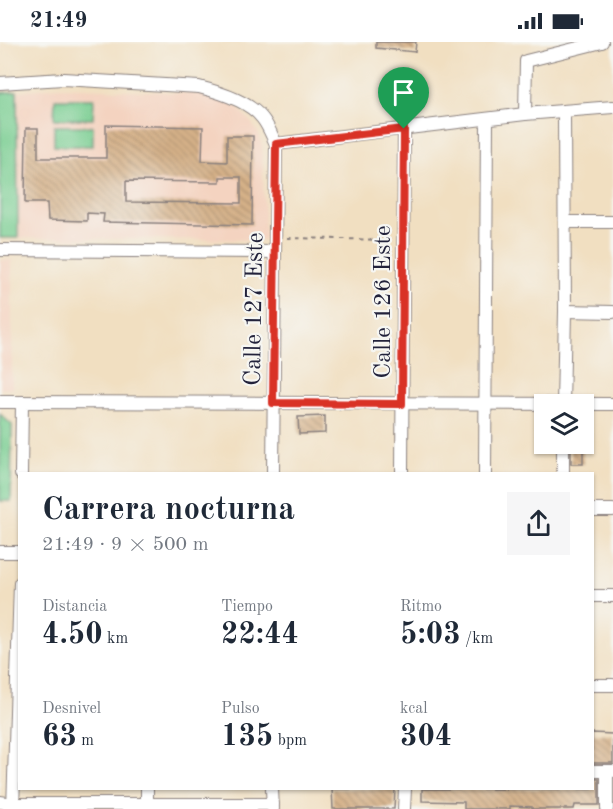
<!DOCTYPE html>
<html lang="es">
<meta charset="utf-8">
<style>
body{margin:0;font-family:"Old Standard TT",serif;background:#f6f6f7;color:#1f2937;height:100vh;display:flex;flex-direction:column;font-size:22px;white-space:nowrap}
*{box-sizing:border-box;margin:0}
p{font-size:20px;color:#747a83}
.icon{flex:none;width:33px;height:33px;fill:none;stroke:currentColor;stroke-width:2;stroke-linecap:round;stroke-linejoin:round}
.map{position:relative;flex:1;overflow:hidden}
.details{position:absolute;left:18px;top:430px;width:576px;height:318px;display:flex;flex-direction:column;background:#fff;border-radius:0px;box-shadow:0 2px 4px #0004}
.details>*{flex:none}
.controls{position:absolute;left:534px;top:352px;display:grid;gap:12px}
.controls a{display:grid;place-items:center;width:60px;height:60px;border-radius:0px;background:#fff;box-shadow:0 2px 4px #0004;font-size:30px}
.pin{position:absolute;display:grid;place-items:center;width:51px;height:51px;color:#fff;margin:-62px -26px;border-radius:50% 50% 50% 0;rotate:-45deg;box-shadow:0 0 6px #0007}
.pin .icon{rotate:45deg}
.round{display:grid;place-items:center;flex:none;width:63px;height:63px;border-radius:0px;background:#f6f6f7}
.headline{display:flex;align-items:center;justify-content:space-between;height:102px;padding:0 24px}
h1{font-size:33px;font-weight:800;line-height:45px}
.figures{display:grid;grid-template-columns:repeat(3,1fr);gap:9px;height:102px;padding:6px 24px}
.figures div{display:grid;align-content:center}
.figures b{font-size:30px;font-weight:800}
.figures small{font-size:16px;font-weight:400}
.figures p{font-size:16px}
.status{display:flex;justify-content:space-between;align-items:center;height:42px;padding:0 30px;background:#fff;direction:ltr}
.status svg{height:16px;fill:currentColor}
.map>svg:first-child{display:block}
.built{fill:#f4d3c0}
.garden{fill:#79cd91;stroke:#4e7866;stroke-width:1.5}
.building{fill:url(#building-back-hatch);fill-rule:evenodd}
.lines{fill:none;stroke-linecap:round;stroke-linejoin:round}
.minor-casing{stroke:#8a807e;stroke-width:14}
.path{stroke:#8a807e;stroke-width:2;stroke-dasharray:4.5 4.5;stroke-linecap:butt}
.minor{stroke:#fff;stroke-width:12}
.route-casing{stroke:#fff;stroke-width:12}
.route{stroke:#d93025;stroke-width:8}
.labels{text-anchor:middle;stroke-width:4.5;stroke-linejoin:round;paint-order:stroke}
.street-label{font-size:24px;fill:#22223b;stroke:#f6f6f2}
</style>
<div class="status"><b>21:49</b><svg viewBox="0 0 49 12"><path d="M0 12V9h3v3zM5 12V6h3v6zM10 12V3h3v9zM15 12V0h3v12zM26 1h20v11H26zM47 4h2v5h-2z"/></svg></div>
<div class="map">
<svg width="613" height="767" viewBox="0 0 613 767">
<defs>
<pattern id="building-back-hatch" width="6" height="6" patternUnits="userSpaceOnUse" patternTransform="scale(1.5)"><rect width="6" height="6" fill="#d5b188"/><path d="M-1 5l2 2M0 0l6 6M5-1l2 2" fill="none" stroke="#ac9070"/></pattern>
</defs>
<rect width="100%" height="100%" fill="#f6f6f2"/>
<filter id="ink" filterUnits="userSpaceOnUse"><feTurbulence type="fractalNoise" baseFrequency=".0167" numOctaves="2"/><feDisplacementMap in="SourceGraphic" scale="12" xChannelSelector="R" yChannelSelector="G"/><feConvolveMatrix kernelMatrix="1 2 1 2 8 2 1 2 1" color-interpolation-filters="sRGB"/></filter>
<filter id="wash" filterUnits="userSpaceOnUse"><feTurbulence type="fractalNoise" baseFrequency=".008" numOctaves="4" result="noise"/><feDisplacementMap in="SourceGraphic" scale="24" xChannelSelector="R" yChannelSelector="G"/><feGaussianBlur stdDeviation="1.35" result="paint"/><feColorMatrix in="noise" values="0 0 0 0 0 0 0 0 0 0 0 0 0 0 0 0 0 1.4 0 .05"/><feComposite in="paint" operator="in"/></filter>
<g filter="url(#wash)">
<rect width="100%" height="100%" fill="#f1dfc1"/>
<g class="built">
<polygon points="59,45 208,52 232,60 250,79 259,92 262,104 265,198 0,196 0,51"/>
<rect x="0" y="218" width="12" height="129"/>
</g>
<g class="garden">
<polygon points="17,49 18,196 0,196 0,51"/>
<polygon points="55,57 94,57 93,77 54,77"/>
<rect x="54" y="84" width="39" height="20"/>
<polygon points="0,372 12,383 11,459 0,459"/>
</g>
<g id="blocks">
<g class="building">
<polygon points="376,0 416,0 415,10 376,6"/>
<path d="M 106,83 L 203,85 L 202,119 L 227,120 L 227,94 L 253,94 L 252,183 L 103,180 L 104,172 L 87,171 L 87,179 L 48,178 L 47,161 L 25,161 L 26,86 L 38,86 L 38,116 L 106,116 ZM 220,135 L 241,135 L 241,161 L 126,160 L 126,139 L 220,140 Z"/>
<polygon points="325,374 325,391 299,392 298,375"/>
<rect x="571" y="402" width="12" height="20"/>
<polygon points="592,691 613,692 613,721 592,721"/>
<polygon points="592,737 599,737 599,763 575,763 574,767 532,767 532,765 510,764 510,767 464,767 464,760 422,759 422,747 592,747"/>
<polygon points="332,747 395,747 394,767 333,767"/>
</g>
</g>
</g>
<g filter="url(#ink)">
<use href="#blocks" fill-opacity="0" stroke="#8a807e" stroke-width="1.5"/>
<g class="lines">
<defs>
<g id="minor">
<path d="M 0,41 L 63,37 L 199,45 C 219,50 249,59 262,76 C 268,83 272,94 276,102 L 273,432"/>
<polyline points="525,72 526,19 602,0"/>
<polyline points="276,102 525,72 613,65"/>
<polyline points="565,180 613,180"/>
<polyline points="0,208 275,210"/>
<polyline points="565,269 613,270"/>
<polyline points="0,360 613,362"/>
<polyline points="563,363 565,269 564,69"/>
<polyline points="21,432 22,360"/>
<polyline points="402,432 404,87"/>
<polyline points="485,432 487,77"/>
<polyline points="563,432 563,402"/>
<polyline points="592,468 613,468"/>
<polyline points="0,510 20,510"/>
<polyline points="592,554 613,554"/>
<polyline points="592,643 613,643"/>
<polyline points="592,729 613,729"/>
<polyline points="272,747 273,767"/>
<polyline points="0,760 13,762 273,762"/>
<polyline points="13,767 20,541"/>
<polyline points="147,767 147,747"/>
<polyline points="404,767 405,747"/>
<polyline points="607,767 607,729"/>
</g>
</defs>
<use href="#minor" class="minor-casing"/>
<polyline class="path" points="287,196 392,198"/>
<use href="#minor" class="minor"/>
</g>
</g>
<g class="lines" filter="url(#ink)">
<defs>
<polygon id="route" points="404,87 402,362 273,361 276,102"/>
</defs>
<use href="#route" class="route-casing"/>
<use href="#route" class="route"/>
</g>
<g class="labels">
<g class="street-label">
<text transform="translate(382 260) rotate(-90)" y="8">Calle 126 Este</text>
<text transform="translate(253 267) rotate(-89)" y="8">Calle 127 Este</text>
</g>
</g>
</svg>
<div class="controls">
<a><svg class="icon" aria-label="layers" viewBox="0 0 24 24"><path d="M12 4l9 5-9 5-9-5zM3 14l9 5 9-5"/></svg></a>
</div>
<div class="pin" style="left:404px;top:87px;background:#1e9e55"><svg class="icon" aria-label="arrive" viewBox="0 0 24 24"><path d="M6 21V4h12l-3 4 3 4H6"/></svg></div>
<section class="details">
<div class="headline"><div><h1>Carrera nocturna</h1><p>21:49 · 9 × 500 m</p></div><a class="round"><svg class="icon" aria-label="share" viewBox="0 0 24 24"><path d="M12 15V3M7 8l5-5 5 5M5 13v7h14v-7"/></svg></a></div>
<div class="figures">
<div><p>Distancia</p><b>4.50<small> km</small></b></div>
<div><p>Tiempo</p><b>22:44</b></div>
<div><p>Ritmo</p><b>5:03<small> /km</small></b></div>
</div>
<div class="figures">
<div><p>Desnivel</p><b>63<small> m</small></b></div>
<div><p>Pulso</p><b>135<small> bpm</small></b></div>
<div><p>kcal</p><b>304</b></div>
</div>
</section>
</div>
